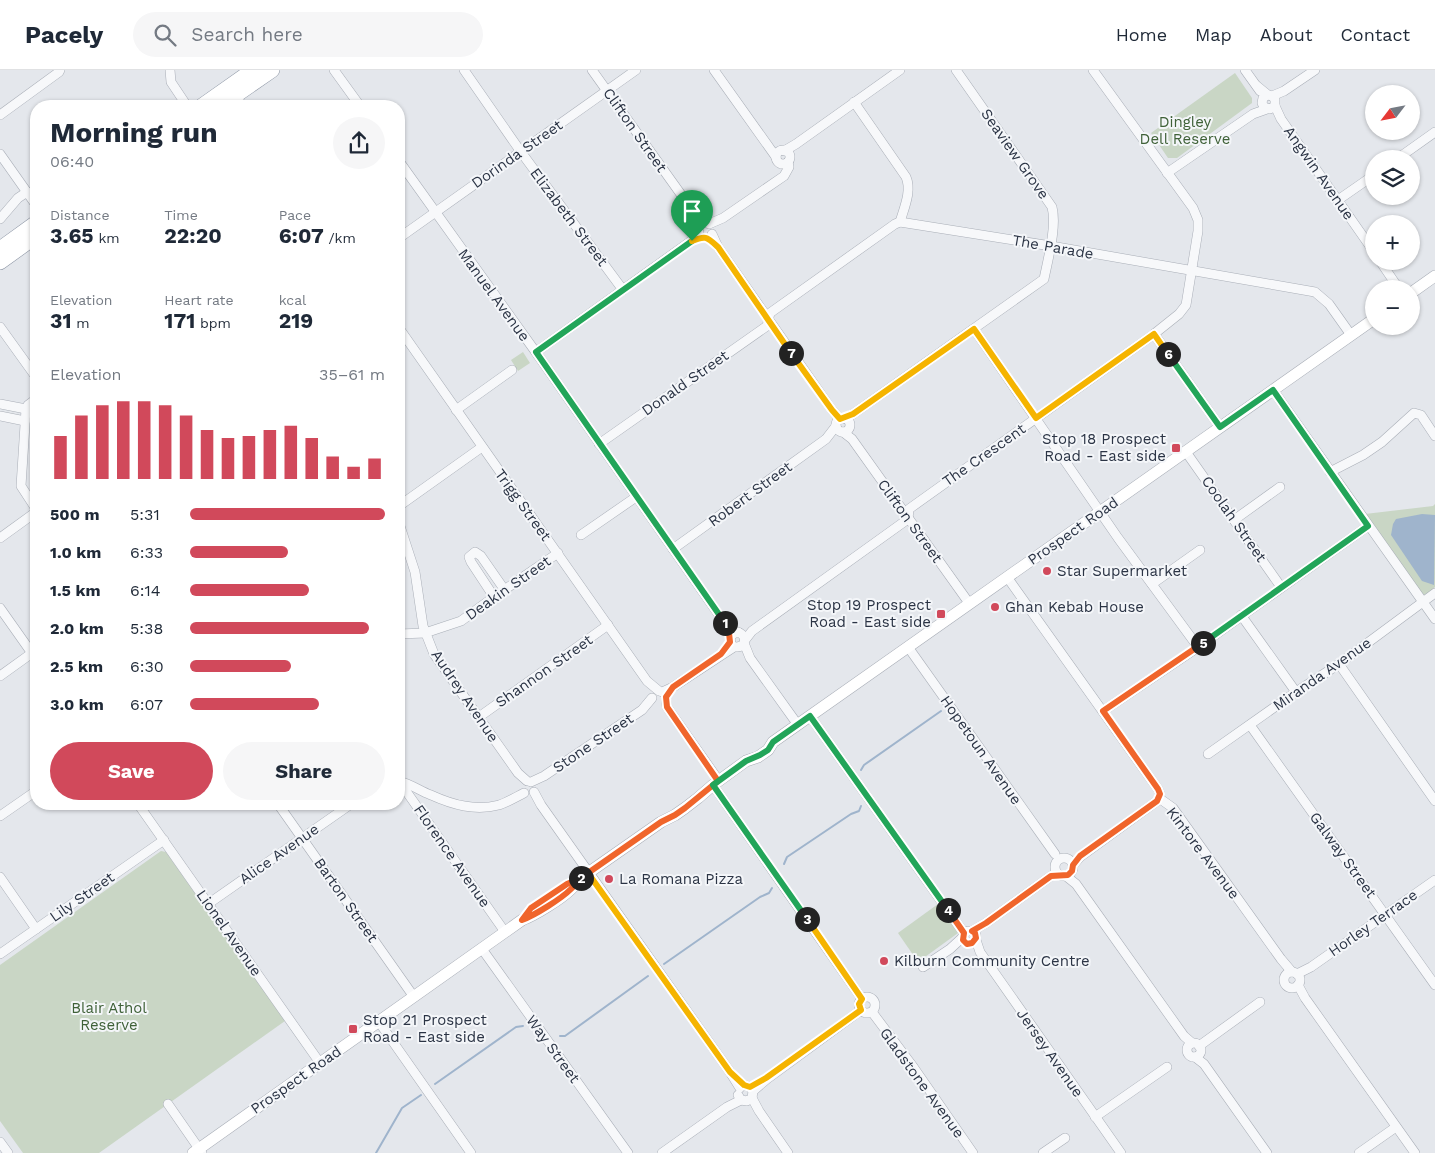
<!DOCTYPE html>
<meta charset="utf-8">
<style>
body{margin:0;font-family:"Work Sans",sans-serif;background:#f6f6f7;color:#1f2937;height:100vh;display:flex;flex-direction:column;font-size:19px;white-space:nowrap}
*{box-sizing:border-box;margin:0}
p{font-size:16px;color:#747a83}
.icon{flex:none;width:28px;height:28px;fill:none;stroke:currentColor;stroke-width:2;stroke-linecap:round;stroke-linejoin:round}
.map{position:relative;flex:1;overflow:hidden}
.panel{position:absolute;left:30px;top:30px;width:375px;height:710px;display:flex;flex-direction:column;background:#fff;border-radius:20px;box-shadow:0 1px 4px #0004}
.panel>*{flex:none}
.needle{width:32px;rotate:238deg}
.controls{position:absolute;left:1365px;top:15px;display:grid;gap:10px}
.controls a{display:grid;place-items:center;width:55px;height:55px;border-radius:50%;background:#fff;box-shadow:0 1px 4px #0004;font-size:25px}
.pin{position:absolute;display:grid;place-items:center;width:42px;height:42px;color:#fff;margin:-51px -21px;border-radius:50% 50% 50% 0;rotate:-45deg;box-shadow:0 0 5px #0007}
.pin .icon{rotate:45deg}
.km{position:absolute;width:25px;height:25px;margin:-12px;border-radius:50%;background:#222;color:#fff;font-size:14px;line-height:25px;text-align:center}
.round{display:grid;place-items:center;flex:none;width:52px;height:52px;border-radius:26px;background:#f6f6f7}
.head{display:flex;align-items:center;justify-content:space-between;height:85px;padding:0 20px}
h1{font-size:28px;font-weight:700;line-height:38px}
.metrics{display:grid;grid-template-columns:repeat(3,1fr);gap:8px;height:85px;padding:5px 20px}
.metrics div{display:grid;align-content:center}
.metrics b{font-size:21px;font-weight:700}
.metrics small{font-size:14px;font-weight:400}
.metrics p{font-size:14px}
.chart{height:140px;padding:10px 20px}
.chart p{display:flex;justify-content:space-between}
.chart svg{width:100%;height:90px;margin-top:5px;stroke:#d1495b;stroke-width:6}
.button{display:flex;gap:10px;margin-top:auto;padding:10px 20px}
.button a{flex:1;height:58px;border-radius:30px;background:#d1495b;color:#fff;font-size:20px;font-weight:700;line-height:58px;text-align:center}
.button a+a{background:#f6f6f7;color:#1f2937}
ul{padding:0 20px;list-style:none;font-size:16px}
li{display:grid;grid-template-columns:80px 60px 1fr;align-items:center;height:38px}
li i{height:12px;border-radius:6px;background:#d1495b}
header{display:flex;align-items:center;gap:30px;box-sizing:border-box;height:70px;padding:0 25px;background:#fff;border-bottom:1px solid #e0e1e3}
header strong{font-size:24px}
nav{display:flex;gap:28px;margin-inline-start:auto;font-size:18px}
.search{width:350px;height:45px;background:#f6f6f7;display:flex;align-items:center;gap:12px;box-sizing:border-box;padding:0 18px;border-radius:28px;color:#747a83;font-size:19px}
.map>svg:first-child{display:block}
.green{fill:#c9d6c5}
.water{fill:#9fb4cc}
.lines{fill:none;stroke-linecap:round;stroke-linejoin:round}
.stream{stroke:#9fb4cc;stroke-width:2}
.street-casing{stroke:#a9aeb7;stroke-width:10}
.secondary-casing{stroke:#a9aeb7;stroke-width:12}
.highway-casing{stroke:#8b94a3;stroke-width:16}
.street{stroke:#f7f8fa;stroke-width:9}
.secondary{stroke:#fff;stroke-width:11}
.highway{stroke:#fff;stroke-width:15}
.split-1-casing{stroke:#fff;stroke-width:10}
.split-2-casing{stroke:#fff;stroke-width:10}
.split-3-casing{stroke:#fff;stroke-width:10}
.split-4-casing{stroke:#fff;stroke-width:10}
.split-5-casing{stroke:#fff;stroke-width:10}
.split-6-casing{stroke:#fff;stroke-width:10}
.split-7-casing{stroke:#fff;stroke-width:10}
.split-8-casing{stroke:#fff;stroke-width:10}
.split-1{stroke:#22a559;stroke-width:6}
.split-2{stroke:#f0652b;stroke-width:6}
.split-3{stroke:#f5b400;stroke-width:6}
.split-4{stroke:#22a559;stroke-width:6}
.split-5{stroke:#f0652b;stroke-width:6}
.split-6{stroke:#22a559;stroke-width:6}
.split-7{stroke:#f5b400;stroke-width:6}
.split-8{stroke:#f5b400;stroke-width:6}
.poi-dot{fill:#d1495b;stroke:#f4f6f9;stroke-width:2}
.labels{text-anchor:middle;stroke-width:4;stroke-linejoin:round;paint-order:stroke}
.park-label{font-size:15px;fill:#3f6138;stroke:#f4f6f9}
.street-label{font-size:15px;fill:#2b3445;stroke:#f4f6f9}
.poi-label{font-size:15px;fill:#2b3445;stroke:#f4f6f9;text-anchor:start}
</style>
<header>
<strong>Pacely</strong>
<div class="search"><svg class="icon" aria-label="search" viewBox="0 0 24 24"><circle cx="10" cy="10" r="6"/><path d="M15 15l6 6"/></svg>Search here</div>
<nav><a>Home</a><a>Map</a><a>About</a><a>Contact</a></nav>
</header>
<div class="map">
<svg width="1435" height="1083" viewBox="0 0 1435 1083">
<rect width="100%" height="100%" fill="#e4e7ec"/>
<g class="green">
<polygon points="1235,3 1252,28 1252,33 1177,88 1168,88 1151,63"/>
<polygon points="523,282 530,293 518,301 511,290"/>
<polygon points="1435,434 1435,517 1429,523 1425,525 1421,523 1365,444 1433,436"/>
<polygon points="161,781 166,782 285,951 99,1083 23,1083 0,1051 0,895"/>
<polygon points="938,834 958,863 918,892 898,863"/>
</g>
<polygon class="water" points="1422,444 1435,445 1434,515 1422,511 1391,465 1393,454 1396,449"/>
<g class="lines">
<g class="stream">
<polyline points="861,700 864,695 941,641"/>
<polyline points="784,794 787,787 851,744 859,741 861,736"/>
<polyline points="664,894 760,827 769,823 772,818"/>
<polyline points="560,966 565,966 648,906"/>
<polyline points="435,1014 516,957 523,956"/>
<polyline points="376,1083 402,1038 421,1025"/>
</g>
<defs>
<g id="street">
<polyline points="170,0 171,12 187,36"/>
<polyline points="334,0 360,36"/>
<polyline points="464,0 521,82 623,220"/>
<polyline points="592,0 695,144 704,153"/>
<polyline points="714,0 776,87"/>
<polyline points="1245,0 1260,21"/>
<polyline points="1257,16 1268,25 1272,26 1275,29 1275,36 1270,39 1264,37 1262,33 1263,28 1268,25"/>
<polyline points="236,25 242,36"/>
<polyline points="1272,26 1284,21 1315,0"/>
<path d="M 854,32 L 906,107 C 912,121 904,138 900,152"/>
<polyline points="1275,36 1281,49 1374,182"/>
<polyline points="0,45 59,2 60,0"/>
<circle cx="783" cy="87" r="7"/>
<polyline points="784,81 796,74 900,0"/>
<polyline points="0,84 36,135"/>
<polyline points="1397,89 1435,62"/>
<polyline points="399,91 540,288 726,555 732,561 738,562"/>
<polyline points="1167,103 1253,44 1267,39"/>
<polyline points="1338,130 1374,105"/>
<polyline points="0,149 18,128 27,122"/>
<polyline points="709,154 723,148 784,106 789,97 788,92"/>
<polyline points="712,164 718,177 832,340 840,349"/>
<polyline points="399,168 636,0"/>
<polyline points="1380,191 1399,219"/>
<polyline points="0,257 36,307"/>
<polyline points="399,258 647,611 659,621"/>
<polyline points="974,259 1118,468 1198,577"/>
<polyline points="1154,264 1220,357"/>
<polyline points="536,282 691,171 699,162"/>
<polyline points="1273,320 1435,549"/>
<polyline points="36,329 28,335 26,339 21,416 36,439"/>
<polyline points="0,334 26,339"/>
<polyline points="456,340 512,300"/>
<polyline points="0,346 25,351"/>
<circle cx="843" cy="355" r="7"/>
<path d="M 843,349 L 853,344 L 1044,209 C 1048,189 1057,156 1052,137 L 956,0"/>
<polyline points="843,362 852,369 969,533"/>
<polyline points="599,374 767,256 770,243 895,154 900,152 1051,176 1315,222 1329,234 1351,265"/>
<polyline points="1186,382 1281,517"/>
<polyline points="1330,402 1363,385 1382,372 1414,343 1421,345 1435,366"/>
<polyline points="399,436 482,377"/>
<polyline points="1234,450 1280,417"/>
<polyline points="399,453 415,502 423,556 434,584 518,703 527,711"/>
<polyline points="581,465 636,427"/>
<polyline points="0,468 36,442"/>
<polyline points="673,479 826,369 836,356"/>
<polyline points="1007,507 1158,719 1160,724 1159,728 1173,738 1281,889 1292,902"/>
<polyline points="1152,514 1200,480"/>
<polyline points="494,527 471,492 469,487 475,482 481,486 504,519"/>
<polyline points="0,538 36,589"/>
<polyline points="1241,545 1296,622"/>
<polyline points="399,564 425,563 461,551 494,527 558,483"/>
<polyline points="745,570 752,561 908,449 909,439 1154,264 1179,244 1186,235 1198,161 1198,150 1193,138 1093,0"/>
<polyline points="744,573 750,588 798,655"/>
<polyline points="908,577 1055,784"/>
<polyline points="1339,594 1435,731"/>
<polyline points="0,606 32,583"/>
<path d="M 662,622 L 673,617 L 734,577 L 737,577 L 742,576 C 746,571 745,566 740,563 L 734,563 L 730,568 L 731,574 L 734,577"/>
<polyline points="666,630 667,637 719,711"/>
<polyline points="1103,641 1198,577 1368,456"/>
<polyline points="810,646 964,863"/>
<polyline points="479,647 608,555"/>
<polyline points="1250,655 1435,915"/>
<polyline points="1208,684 1296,622 1339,594 1435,523"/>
<polyline points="399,711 505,862"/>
<path d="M 399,711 C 411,714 420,721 431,725 C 453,735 475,741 499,735 C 508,732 516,727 524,723"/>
<polyline points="531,712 544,706 642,640 652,628"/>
<polyline points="713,715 862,929"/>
<polyline points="534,722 541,735 730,1002 740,1018"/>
<polyline points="138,734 320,993"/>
<polyline points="278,734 414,927"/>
<polyline points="0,746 36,721"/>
<circle cx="1064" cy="797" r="9"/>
<polyline points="1073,795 1080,787 1157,731 1159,728"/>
<polyline points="1066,806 1076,814 1184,966 1192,973"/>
<polyline points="0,807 36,859"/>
<polyline points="208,834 351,734"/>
<polyline points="968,861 964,863 963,867 967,873 972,873 976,870 976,865"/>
<polyline points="972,861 986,853 1051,806"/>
<polyline points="976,870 980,882 1121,1083"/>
<polyline points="482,879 628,1083"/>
<polyline points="0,884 164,770"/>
<polyline points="923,897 950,879 963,867"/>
<circle cx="1292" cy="910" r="8"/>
<polyline points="1297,904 1311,897 1435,810"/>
<polyline points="1298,915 1305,928 1415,1083"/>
<circle cx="867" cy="935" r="8"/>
<polyline points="872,942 914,998 973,1083"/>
<polyline points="379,952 471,1083"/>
<circle cx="1194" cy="980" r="7"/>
<polyline points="1199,976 1260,932"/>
<polyline points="1195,987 1204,994 1267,1083"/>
<polyline points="737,1009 744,1015 750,1017 753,1021 752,1028 747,1031 741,1030 738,1025"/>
<polyline points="753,1021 767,1009 861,940"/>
<polyline points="752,1028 759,1041 788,1083"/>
<polyline points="168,1034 202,1083"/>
<polyline points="1095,1047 1167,997"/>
<polyline points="0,1072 8,1083"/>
<polyline points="662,1083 727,1037 741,1030"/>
<polyline points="1043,1083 1065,1068"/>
<polyline points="1359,1083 1396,1057"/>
</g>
<g id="secondary">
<polyline points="1411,223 1435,206"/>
<path d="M 193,1083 L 522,850 C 535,845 561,829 571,819 C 577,813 582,808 588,803 L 661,752 L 675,745 L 685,738 L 698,728 L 713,715 L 746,691 L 758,687 L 768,680 L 773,672 L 1374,249"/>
</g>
<g id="highway">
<polyline points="202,36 253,0"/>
<polyline points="220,36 272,0"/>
<polyline points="0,179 36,153"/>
<polyline points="0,192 36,166"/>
</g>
</defs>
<use href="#street" class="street-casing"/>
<use href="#secondary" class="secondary-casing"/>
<use href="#highway" class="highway-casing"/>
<use href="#street" class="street"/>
<use href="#secondary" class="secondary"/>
<use href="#highway" class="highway"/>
</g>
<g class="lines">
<defs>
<polyline id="split-1" points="692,171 536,282 725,553"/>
<path id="split-2" d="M 581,808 L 567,814 L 531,838 L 522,850 C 535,845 561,829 571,819 C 577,813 582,808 588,803 L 661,752 L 675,745 L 685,738 L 718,711 L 667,637 L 666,627 L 673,617 L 721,584 L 730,572 L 729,563 L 725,553"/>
<polyline id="split-3" points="581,808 588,803 730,1002 744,1015 750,1017 766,1008 861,940 859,934 862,929 807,849"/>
<polyline id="split-4" points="807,849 713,715 746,691 760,685 768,680 773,672 810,646 948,840"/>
<polyline id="split-5" points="948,840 964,863 963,870 967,874 972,873 976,868 975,863 972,861 986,853 1051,806 1068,805 1072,801 1073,795 1080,786 1157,731 1160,724 1158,719 1103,641 1203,573"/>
<polyline id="split-6" points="1168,284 1220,357 1273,320 1368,456 1203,573"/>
<polyline id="split-7" points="791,283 832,340 840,349 853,344 974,259 1036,348 1154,264 1168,284"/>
<path id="split-8" d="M 692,171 C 706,165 707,167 718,177 L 791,283"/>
</defs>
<use href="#split-1" class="split-1-casing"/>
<use href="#split-2" class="split-2-casing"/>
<use href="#split-3" class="split-3-casing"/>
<use href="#split-4" class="split-4-casing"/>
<use href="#split-5" class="split-5-casing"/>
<use href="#split-6" class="split-6-casing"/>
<use href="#split-7" class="split-7-casing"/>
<use href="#split-8" class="split-8-casing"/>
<use href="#split-1" class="split-1"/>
<use href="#split-2" class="split-2"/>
<use href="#split-3" class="split-3"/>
<use href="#split-4" class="split-4"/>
<use href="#split-5" class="split-5"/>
<use href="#split-6" class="split-6"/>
<use href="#split-7" class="split-7"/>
<use href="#split-8" class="split-8"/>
</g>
<g class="poi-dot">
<rect x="1171" y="373" width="10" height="10" rx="2.5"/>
<circle cx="1047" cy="501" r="5"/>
<circle cx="995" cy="537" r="5"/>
<rect x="936" y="539" width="10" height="10" rx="2.5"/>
<circle cx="609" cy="809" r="5"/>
<circle cx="884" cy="891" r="5"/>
<rect x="348" y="954" width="10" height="10" rx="2.5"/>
</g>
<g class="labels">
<g class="park-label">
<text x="1185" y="57">Dingley<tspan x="1185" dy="17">Dell Reserve</tspan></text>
<text x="109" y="943">Blair Athol<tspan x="109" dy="17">Reserve</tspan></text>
</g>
<g class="street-label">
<text transform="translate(635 60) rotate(55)" y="5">Clifton Street</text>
<text transform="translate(517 84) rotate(-35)" y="5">Dorinda Street</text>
<text transform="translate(1015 84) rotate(55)" y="5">Seaview Grove</text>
<text transform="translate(1319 103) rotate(55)" y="5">Angwin Avenue</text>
<text transform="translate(569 147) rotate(53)" y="5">Elizabeth Street</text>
<text transform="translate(1053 177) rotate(10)" y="5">The Parade</text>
<text transform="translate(494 225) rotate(54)" y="5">Manuel Avenue</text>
<text transform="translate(685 313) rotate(-35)" y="5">Donald Street</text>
<text transform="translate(984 385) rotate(-35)" y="5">The Crescent</text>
<text transform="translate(750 424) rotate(-36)" y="5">Robert Street</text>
<text transform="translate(523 435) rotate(54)" y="5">Trigg Street</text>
<text transform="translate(1234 449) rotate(55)" y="5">Coolah Street</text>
<text transform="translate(910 451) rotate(54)" y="5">Clifton Street</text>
<text transform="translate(1073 461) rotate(-35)" y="5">Prospect Road</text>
<text transform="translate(508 518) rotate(-35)" y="5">Deakin Street</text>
<text transform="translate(544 601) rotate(-35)" y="5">Shannon Street</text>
<text transform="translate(1322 604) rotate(-35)" y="5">Miranda Avenue</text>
<text transform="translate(465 626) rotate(56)" y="5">Audrey Avenue</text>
<text transform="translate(593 673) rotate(-34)" y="5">Stone Street</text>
<text transform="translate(981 680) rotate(55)" y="5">Hopetoun Avenue</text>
<text transform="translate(1203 783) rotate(53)" y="5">Kintore Avenue</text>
<text transform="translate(279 784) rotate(-35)" y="5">Alice Avenue</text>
<text transform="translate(1343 785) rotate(54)" y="5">Galway Street</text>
<text transform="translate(452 786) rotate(55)" y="5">Florence Avenue</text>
<text transform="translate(82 827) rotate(-35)" y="5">Lily Street</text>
<text transform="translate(346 830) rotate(55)" y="5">Barton Street</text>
<text transform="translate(1373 853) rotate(-35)" y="5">Horley Terrace</text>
<text transform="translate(229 863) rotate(55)" y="5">Lionel Avenue</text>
<text transform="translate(553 979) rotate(54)" y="5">Way Street</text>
<text transform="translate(1050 983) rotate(55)" y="5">Jersey Avenue</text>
<text transform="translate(296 1010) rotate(-35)" y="5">Prospect Road</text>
<text transform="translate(922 1013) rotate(54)" y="5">Gladstone Avenue</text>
</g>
<g class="poi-label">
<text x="1166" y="374" text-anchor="end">Stop 18 Prospect<tspan x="1166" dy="17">Road - East side</tspan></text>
<text x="1057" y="506">Star Supermarket</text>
<text x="931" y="540" text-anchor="end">Stop 19 Prospect<tspan x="931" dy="17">Road - East side</tspan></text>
<text x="1005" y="542">Ghan Kebab House</text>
<text x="619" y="814">La Romana Pizza</text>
<text x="894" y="896">Kilburn Community Centre</text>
<text x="363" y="955">Stop 21 Prospect<tspan x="363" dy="17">Road - East side</tspan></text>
</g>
</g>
</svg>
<div class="controls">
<a><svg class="needle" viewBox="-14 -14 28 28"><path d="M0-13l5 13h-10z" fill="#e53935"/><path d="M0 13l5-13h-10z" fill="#747a83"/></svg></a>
<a><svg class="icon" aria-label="layers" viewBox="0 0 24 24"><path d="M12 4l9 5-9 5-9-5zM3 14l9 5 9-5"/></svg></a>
<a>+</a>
<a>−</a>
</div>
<div class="pin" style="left:692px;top:171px;background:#1e9e55"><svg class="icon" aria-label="arrive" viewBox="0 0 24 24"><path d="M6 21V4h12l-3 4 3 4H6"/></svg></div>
<b class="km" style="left:725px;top:553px">1</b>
<b class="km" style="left:581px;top:808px">2</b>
<b class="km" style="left:807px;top:849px">3</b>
<b class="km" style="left:948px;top:840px">4</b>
<b class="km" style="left:1203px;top:573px">5</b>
<b class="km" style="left:1168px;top:284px">6</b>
<b class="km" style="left:791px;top:283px">7</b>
<section class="panel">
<div class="head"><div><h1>Morning run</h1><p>06:40</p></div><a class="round"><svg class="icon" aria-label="share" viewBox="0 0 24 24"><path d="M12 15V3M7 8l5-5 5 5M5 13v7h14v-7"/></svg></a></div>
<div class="metrics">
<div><p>Distance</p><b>3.65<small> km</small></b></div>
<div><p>Time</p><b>22:20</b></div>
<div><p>Pace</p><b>6:07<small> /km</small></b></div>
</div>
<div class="metrics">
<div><p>Elevation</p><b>31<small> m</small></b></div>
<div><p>Heart rate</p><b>171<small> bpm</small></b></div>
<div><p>kcal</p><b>219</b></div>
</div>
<div class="chart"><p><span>Elevation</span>35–61 m</p>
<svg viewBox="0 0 160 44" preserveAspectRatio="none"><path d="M5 44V23M15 44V13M25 44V8M35 44V6M45 44V6M55 44V8M65 44V13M75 44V20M85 44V24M95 44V23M105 44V20M115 44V18M125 44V24M135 44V33M145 44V38M155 44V34"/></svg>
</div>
<ul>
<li><b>500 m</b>5:31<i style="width:100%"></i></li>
<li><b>1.0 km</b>6:33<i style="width:50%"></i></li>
<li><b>1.5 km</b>6:14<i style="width:61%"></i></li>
<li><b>2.0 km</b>5:38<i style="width:92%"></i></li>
<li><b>2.5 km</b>6:30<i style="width:52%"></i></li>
<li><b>3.0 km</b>6:07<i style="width:66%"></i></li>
</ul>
<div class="button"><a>Save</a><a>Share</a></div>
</section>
</div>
